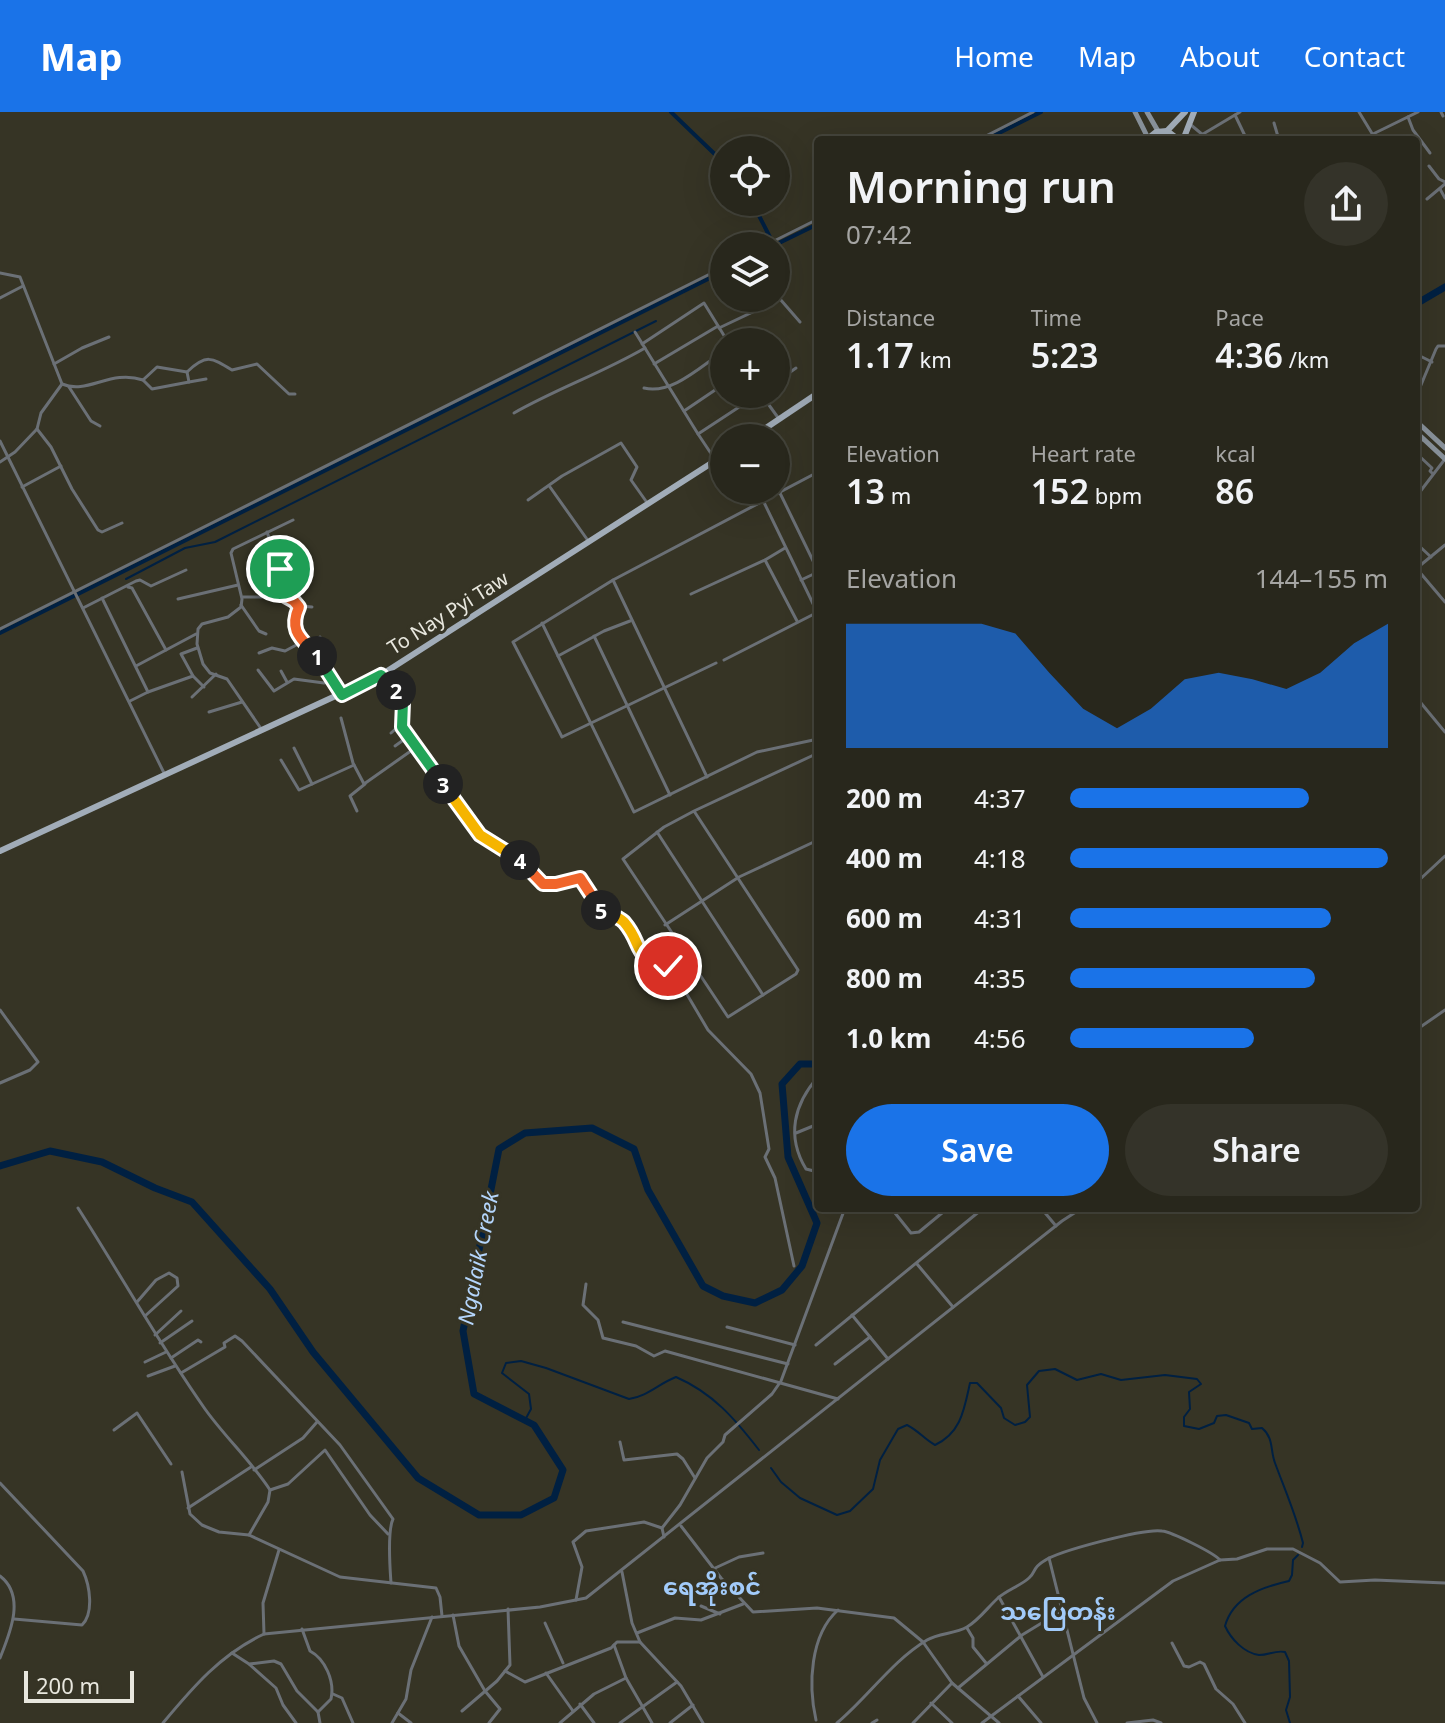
<!DOCTYPE html>
<meta charset="utf-8">
<style>
body{margin:0;font-family:"Noto Sans","Noto Sans Myanmar",sans-serif;background:#343329;color:#f1f3f6;height:100vh;display:flex;flex-direction:column;font-size:30px;white-space:nowrap}
*{box-sizing:border-box;margin:0}
p{font-size:26px;color:#a5a5a3}
.icon{flex:none;width:44px;height:44px;fill:none;stroke:currentColor;stroke-width:2;stroke-linecap:round;stroke-linejoin:round}
.map{position:relative;flex:1;overflow:hidden}
.details{position:absolute;left:814px;top:24px;width:606px;height:1076px;display:flex;flex-direction:column;background:#28271c;border-radius:8px;box-shadow:0 8px 32px #0002,0 0 0 2px #44443b}
.details>*{flex:none}
.fabs{position:absolute;left:710px;top:24px;display:grid;gap:16px}
.fabs a{display:grid;place-items:center;width:80px;height:80px;border-radius:50%;background:#28271c;box-shadow:0 8px 32px #0002,0 0 0 2px #44443b;font-size:40px}
.scale{position:absolute;left:24px;bottom:20px;width:110px;box-sizing:border-box;padding-left:8px;border:4px solid #e8e7de;border-top:0;font-size:22px;line-height:28px;white-space:nowrap;color:#e8e7de;-webkit-text-stroke:6px #363425;paint-order:stroke}
.pin{position:absolute;display:grid;place-items:center;width:68px;height:68px;color:#fff;margin:-34px;border:4px solid #fff;border-radius:50%;box-shadow:0 2px 8px #0007}
.km{position:absolute;width:40px;height:40px;margin:-20px;border-radius:50%;background:#222;color:#fff;font-size:22px;line-height:40px;text-align:center}
.round{display:grid;place-items:center;flex:none;width:84px;height:84px;border-radius:42px;background:#343329}
.summary{display:flex;align-items:center;justify-content:space-between;height:136px;padding:0 32px}
h1{font-size:44px;font-weight:600;line-height:60px}
.figures{display:grid;grid-template-columns:repeat(3,1fr);gap:12px;height:136px;padding:8px 32px}
.figures div{display:grid;align-content:center}
.figures b{font-size:34px;font-weight:600}
.figures small{font-size:22px;font-weight:400}
.figures p{font-size:22px}
.chart{height:224px;padding:16px 32px}
.chart p{display:flex;justify-content:space-between}
.chart svg{width:100%;height:144px;margin-top:8px;fill:#1a73e8;opacity:.7}
.button{display:flex;gap:16px;margin-top:auto;padding:16px 32px}
.button a{flex:1;height:92px;border-radius:48px;background:#1a73e8;color:#fff;font-size:32px;font-weight:600;line-height:92px;text-align:center}
.button a+a{background:#343329;color:#f1f3f6}
ul{padding:0 32px;list-style:none;font-size:26px}
li{display:grid;grid-template-columns:128px 96px 1fr;align-items:center;height:60px}
li i{height:20px;border-radius:10px;background:#1a73e8}
header{display:flex;align-items:center;gap:48px;box-sizing:border-box;height:112px;padding:0 40px;background:#1a73e8;color:#fff}
header strong{font-size:38px}
nav{display:flex;gap:44px;margin-inline-start:auto;font-size:28px}
.map>svg:first-child{display:block}
.lines{fill:none;stroke-linecap:round;stroke-linejoin:round}
.stream{stroke:#002042;stroke-width:2}
.canal{stroke:#002042;stroke-width:4}
.river{stroke:#002042;stroke-width:7}
.street{stroke:#6b7076;stroke-width:3}
.secondary{stroke:#89929b;stroke-width:5}
.primary{stroke:#a1acb8;stroke-width:6}
.split-1-casing{stroke:#fff;stroke-width:16}
.split-2-casing{stroke:#fff;stroke-width:16}
.split-3-casing{stroke:#fff;stroke-width:16}
.split-4-casing{stroke:#fff;stroke-width:16}
.split-5-casing{stroke:#fff;stroke-width:16}
.split-6-casing{stroke:#fff;stroke-width:16}
.split-1{stroke:#f0652b;stroke-width:10}
.split-2{stroke:#22a559;stroke-width:10}
.split-3{stroke:#22a559;stroke-width:10}
.split-4{stroke:#f5b400;stroke-width:10}
.split-5{stroke:#f0652b;stroke-width:10}
.split-6{stroke:#f5b400;stroke-width:10}
.labels{text-anchor:middle;stroke-width:6;stroke-linejoin:round;paint-order:stroke}
.street-label{font-size:20px;fill:#e8e7de;stroke:#363425}
.water-label{font-size:22px;font-style:italic;fill:#b4d5fb;stroke:#363425}
.quarter-label{font-size:24px;font-weight:bold;fill:#a2cbfa;stroke:#363425}
</style>
<header>
<strong>Map</strong>
<nav><a>Home</a><a>Map</a><a>About</a><a>Contact</a></nav>
</header>
<div class="map">
<svg width="1445" height="1611" viewBox="0 0 1445 1611">
<rect width="100%" height="100%" fill="#363425"/>
<g class="lines">
<g class="stream">
<polyline points="126,467 185,436 215,430 656,209"/>
<path d="M 525,1308 L 531,1297 L 529,1282 L 502,1261 L 506,1251 L 521,1249 L 546,1256 L 629,1287 C 648,1284 658,1272 676,1265 C 713,1281 735,1307 759,1338"/>
<path d="M 771,1356 L 781,1370 L 800,1386 L 837,1403 L 850,1399 L 873,1377 L 880,1348 L 898,1317 L 907,1313 C 919,1319 924,1327 935,1333 C 961,1321 964,1298 970,1271 L 977,1271 L 1001,1296 L 1004,1306 L 1015,1313 L 1025,1310 L 1030,1305 L 1027,1273 L 1039,1259 L 1055,1257 L 1077,1268 L 1101,1262 L 1121,1268 L 1165,1263 L 1197,1267 L 1201,1272 L 1189,1280 L 1190,1297 L 1184,1305 L 1184,1314 L 1199,1317 L 1214,1311 L 1217,1304 L 1226,1303 L 1249,1311 L 1252,1317 L 1262,1316 C 1274,1326 1270,1338 1275,1351 C 1285,1378 1296,1403 1303,1431 L 1302,1435"/>
<path d="M 1290,1611 L 1286,1598 L 1290,1585 L 1289,1549 L 1285,1540 C 1275,1538 1269,1543 1259,1543 C 1244,1541 1231,1527 1225,1514 C 1233,1485 1262,1475 1289,1469 L 1292,1463 L 1293,1448 L 1298,1443"/>
</g>
<g class="canal">
<polyline points="671,0 724,51"/>
<polyline points="985,28 1041,0"/>
<polyline points="752,90 773,131"/>
<polyline points="773,134 818,112"/>
<polyline points="0,521 724,159"/>
</g>
<g class="river">
<polyline points="1416,192 1445,175"/>
<polyline points="0,1054 50,1039 102,1050 155,1076 192,1090 270,1177 313,1240 418,1366 479,1403 521,1403 554,1386 563,1358 534,1313 474,1282 463,1219 499,1037 525,1021 592,1016 634,1037 648,1078 703,1174 723,1184 755,1191 782,1178 802,1154 817,1111 788,1045 782,972 800,952 818,952"/>
</g>
<g class="street">
<polyline points="1359,0 1376,28"/>
<polyline points="1441,0 1443,4"/>
<polyline points="1235,3 1247,28"/>
<polyline points="1408,5 1413,18 1430,41"/>
<polyline points="1274,11 1279,28"/>
<polyline points="1191,13 1203,23"/>
<polyline points="1373,22 1418,0"/>
<polyline points="978,28 1033,0"/>
<polyline points="1193,28 1240,0"/>
<polyline points="1429,54 1439,67 1445,70"/>
<polyline points="1440,77 1445,86"/>
<polyline points="1427,87 1445,72"/>
<polyline points="764,134 818,107"/>
<polyline points="0,161 20,165 62,272 41,301 37,317 15,340 0,350"/>
<polyline points="0,186 23,174"/>
<polyline points="719,216 780,187 800,210"/>
<polyline points="635,220 698,322 759,282"/>
<polyline points="642,232 704,191 728,230"/>
<polyline points="1416,242 1432,250"/>
<polyline points="54,252 82,236 109,225"/>
<polyline points="654,252 718,214"/>
<polyline points="187,260 189,270 206,267"/>
<polyline points="143,268 152,277 189,270"/>
<polyline points="776,270 796,256"/>
<path d="M 62,272 C 88,283 110,257 143,268 L 157,255 L 187,260 C 206,242 211,245 232,258 L 257,252 L 289,282 L 295,282"/>
<polyline points="69,275 91,309 100,314"/>
<path d="M 644,276 C 672,283 701,254 724,239"/>
<polyline points="761,282 779,307"/>
<polyline points="1416,285 1436,237 1438,234 1445,234"/>
<polyline points="684,299 724,272"/>
<path d="M 514,301 C 556,277 602,261 645,236"/>
<polyline points="37,317 51,335 72,377 98,418 102,420 122,411"/>
<polyline points="698,322 716,349"/>
<polyline points="0,329 165,663"/>
<polyline points="1416,333 1423,327"/>
<polyline points="1416,341 1432,356 1430,359 1433,362"/>
<polyline points="22,375 61,354"/>
<polyline points="550,375 589,430"/>
<polyline points="758,378 818,502"/>
<polyline points="779,379 818,459"/>
<polyline points="1416,385 1445,347"/>
<polyline points="528,388 562,364 621,331 637,355 631,368 648,392"/>
<polyline points="267,420 281,460 276,467 278,480 294,489 299,495 294,508 296,521 319,546 340,579"/>
<polyline points="1416,431 1431,445"/>
<polyline points="272,439 291,429"/>
<polyline points="765,448 797,509"/>
<polyline points="1417,456 1445,433"/>
<polyline points="1417,457 1445,490"/>
<polyline points="281,460 290,453"/>
<polyline points="613,468 707,665"/>
<polyline points="801,468 818,460"/>
<polyline points="128,475 132,476 166,538"/>
<polyline points="691,482 765,448 785,436"/>
<polyline points="243,485 262,485 278,480"/>
<polyline points="102,486 148,580"/>
<polyline points="178,487 238,473"/>
<polyline points="241,493 259,519 266,522"/>
<polyline points="300,494 312,495"/>
<polyline points="83,496 136,469 140,468 151,474 186,458"/>
<polyline points="542,511 634,700 757,640 818,627"/>
<polyline points="0,517 724,155"/>
<polyline points="594,524 670,683"/>
<polyline points="197,536 181,542 193,564 204,575"/>
<polyline points="311,537 320,525"/>
<polyline points="259,541 272,536 285,539 302,530"/>
<polyline points="558,544 604,519 630,509"/>
<polyline points="724,548 818,500"/>
<polyline points="716,551 562,625 513,530 613,468 818,360"/>
<polyline points="136,554 196,522"/>
<polyline points="258,558 274,579 294,567 324,571 333,568"/>
<polyline points="281,559 287,570"/>
<polyline points="192,585 216,562"/>
<polyline points="1416,585 1445,620"/>
<polyline points="130,589 148,580 193,564"/>
<polyline points="209,600 242,590"/>
<polyline points="341,606 353,651 364,672 415,636 401,613 403,590 381,563"/>
<polyline points="262,618 227,567 210,561 203,552 197,532 198,517 202,512 228,505 241,495 242,487 231,441 233,437 293,408"/>
<polyline points="391,621 401,612"/>
<polyline points="414,631 480,723 489,730 523,749 543,772 556,772 580,766 602,799 624,810 643,845 672,857 708,918 751,962 760,981 769,1037 765,1045 775,1066 794,1154"/>
<polyline points="395,634 409,624"/>
<polyline points="294,636 312,672"/>
<polyline points="281,648 299,678 354,653"/>
<polyline points="357,699 350,684 365,672"/>
<polyline points="694,699 798,858 796,862 728,905 623,747 664,715 694,699 818,641"/>
<polyline points="657,720 763,883"/>
<polyline points="1416,771 1445,744"/>
<polyline points="665,813 739,765 818,728"/>
<polyline points="0,898 38,950 30,958 0,971"/>
<polyline points="1416,918 1445,898"/>
<path d="M 818,965 C 794,992 786,1024 806,1057 L 818,1060"/>
<polyline points="796,1021 818,1012"/>
<path d="M 78,1096 C 121,1163 159,1232 205,1297 C 225,1325 251,1349 270,1378 L 268,1390 L 249,1423"/>
<polyline points="891,1096 911,1121 919,1120 948,1096"/>
<polyline points="1041,1096 1056,1114"/>
<polyline points="917,1152 953,1195"/>
<polyline points="586,1172 583,1193 598,1208 603,1226 636,1234 654,1244 665,1239 838,1287"/>
<polyline points="137,1190 156,1168 169,1161 177,1166 178,1174 145,1204"/>
<polyline points="852,1203 888,1247"/>
<polyline points="623,1210 788,1252"/>
<polyline points="727,1215 795,1233"/>
<polyline points="155,1223 181,1199"/>
<polyline points="160,1231 192,1209"/>
<polyline points="816,1233 981,1098"/>
<polyline points="171,1246 198,1228 201,1230"/>
<polyline points="145,1250 166,1240"/>
<polyline points="835,1252 870,1225"/>
<path d="M 181,1261 L 225,1235 L 224,1231 L 235,1224 L 242,1229 L 340,1333 L 393,1407 C 387,1420 390,1456 391,1471"/>
<polyline points="148,1264 175,1254"/>
<polyline points="114,1318 137,1301 171,1352"/>
<polyline points="620,1330 624,1348 677,1342 683,1347 695,1366"/>
<polyline points="254,1358 303,1326 317,1310"/>
<polyline points="182,1360 190,1402 202,1413 219,1420 249,1423 340,1465 436,1476 440,1485 442,1504"/>
<path d="M 0,1371 L 83,1459 C 90,1474 94,1501 82,1513 L 14,1507"/>
<polyline points="270,1378 288,1372 325,1338 370,1403 388,1422"/>
<polyline points="188,1396 251,1355"/>
<polyline points="681,1414 721,1466 753,1500 817,1496 894,1506 923,1530 952,1571 999,1611"/>
<polyline points="664,1425 662,1416 680,1393 707,1346 723,1330 725,1323 772,1282 781,1269 845,1096"/>
<polyline points="1049,1446 1084,1586 1097,1611"/>
<polyline points="713,1457 739,1445 763,1441"/>
<polyline points="622,1460 632,1511 640,1530 681,1574 703,1611"/>
<path d="M 0,1464 C 26,1484 10,1521 0,1546"/>
<polyline points="999,1485 1043,1565"/>
<polyline points="576,1488 582,1455 573,1430 586,1419 644,1410 662,1416"/>
<polyline points="701,1494 720,1502"/>
<polyline points="453,1503 459,1534 485,1579 500,1597 489,1611"/>
<polyline points="545,1511 563,1551"/>
<polyline points="967,1516 973,1526 973,1535 986,1551"/>
<path d="M 302,1517 L 310,1539 C 325,1547 335,1569 331,1587 L 318,1600 L 320,1611"/>
<polyline points="637,1521 675,1506 701,1508 743,1492"/>
<polyline points="264,1522 263,1491 279,1438"/>
<polyline points="1172,1531 1184,1554 1189,1555 1200,1550 1204,1552 1216,1577 1233,1592 1245,1611"/>
<polyline points="614,1533 626,1566 652,1611"/>
<polyline points="232,1541 249,1552 274,1549 281,1552 297,1579 318,1600"/>
<polyline points="250,1553 276,1576 283,1593 296,1611"/>
<polyline points="505,1559 525,1570 611,1536 617,1530 640,1530"/>
<polyline points="546,1561 573,1599"/>
<polyline points="958,1576 1022,1523 1063,1498"/>
<polyline points="333,1582 342,1586 353,1611"/>
<polyline points="1018,1584 1041,1611"/>
<polyline points="931,1591 952,1611"/>
<polyline points="580,1592 594,1611"/>
<polyline points="462,1599 497,1569 510,1553 508,1497"/>
<polyline points="398,1601 411,1611"/>
<path d="M 816,1608 C 808,1573 810,1523 838,1498"/>
<path d="M 163,1611 C 193,1575 221,1542 264,1522 L 540,1495 L 586,1486 L 1062,1109 L 1082,1096"/>
<polyline points="392,1611 406,1587 411,1558 432,1505"/>
<polyline points="560,1611 594,1582 626,1566"/>
<polyline points="620,1611 677,1570"/>
<polyline points="670,1611 693,1593"/>
<path d="M 837,1611 C 868,1585 892,1549 927,1528 C 939,1521 955,1522 967,1515 C 979,1508 988,1495 998,1486 C 1007,1478 1020,1474 1029,1466 C 1036,1460 1032,1456 1044,1449 C 1058,1439 1145,1416 1162,1419 C 1172,1420 1214,1441 1220,1448"/>
<polyline points="872,1611 877,1608"/>
<polyline points="913,1611 952,1571"/>
<polyline points="982,1611 1173,1469 1220,1448 1237,1447 1267,1437 1293,1437 1320,1451 1340,1470 1375,1468 1445,1471"/>
<polyline points="1127,1611 1153,1608 1161,1611"/>
</g>
<g class="secondary">
<polyline points="1135,0 1148,26"/>
<polyline points="1147,0 1158,19"/>
<polyline points="1416,309 1445,336"/>
<polyline points="1416,320 1445,347"/>
</g>
<g class="primary">
<polyline points="1167,19 1185,0"/>
<polyline points="1146,28 1156,20 1167,19 1179,28"/>
<polyline points="1183,28 1194,0"/>
<polyline points="751,326 818,281"/>
<polyline points="0,739 381,563 724,343"/>
</g>
</g>
<g class="lines">
<defs>
<path id="split-1" d="M 280,457 L 281,460 L 276,467 L 278,480 L 294,489 L 299,495 C 288,520 302,527 317,544"/>
<polyline id="split-2" points="317,544 342,583 381,563 396,578"/>
<polyline id="split-3" points="396,578 403,590 402,615 443,672"/>
<polyline id="split-4" points="443,672 480,723 520,748"/>
<polyline id="split-5" points="520,748 543,772 556,772 580,766 601,798"/>
<path id="split-6" d="M 601,798 C 608,802 618,804 624,810 C 644,833 631,846 668,854"/>
</defs>
<use href="#split-1" class="split-1-casing"/>
<use href="#split-2" class="split-2-casing"/>
<use href="#split-3" class="split-3-casing"/>
<use href="#split-4" class="split-4-casing"/>
<use href="#split-5" class="split-5-casing"/>
<use href="#split-6" class="split-6-casing"/>
<use href="#split-1" class="split-1"/>
<use href="#split-2" class="split-2"/>
<use href="#split-3" class="split-3"/>
<use href="#split-4" class="split-4"/>
<use href="#split-5" class="split-5"/>
<use href="#split-6" class="split-6"/>
</g>
<g class="labels">
<g class="street-label">
<text transform="translate(448 501) rotate(-32)" y="7">To Nay Pyi Taw</text>
</g>
<g class="water-label">
<text transform="translate(478 1146) rotate(-79)" y="8">Ngalaik Creek</text>
</g>
<g class="quarter-label">
<text x="712" y="1483">ရေအိုးစင်</text>
<text x="1058" y="1508">သပြေတန်း</text>
</g>
</g>
</svg>
<div class="fabs">
<a><svg class="icon" aria-label="locate" viewBox="0 0 24 24"><circle cx="12" cy="12" r="6"/><path d="M12 2v4M12 18v4M2 12h4M18 12h4"/></svg></a>
<a><svg class="icon" aria-label="layers" viewBox="0 0 24 24"><path d="M12 4l9 5-9 5-9-5zM3 14l9 5 9-5"/></svg></a>
<a>+</a>
<a>−</a>
</div>
<div class="scale">200 m</div>
<div class="pin" style="left:280px;top:457px;background:#1e9e55"><svg class="icon" aria-label="arrive" viewBox="0 0 24 24"><path d="M6 21V4h12l-3 4 3 4H6"/></svg></div>
<div class="pin" style="left:668px;top:854px;background:#d93025"><svg class="icon" aria-label="check" viewBox="0 0 24 24"><path d="M5 12l5 5 9-10"/></svg></div>
<b class="km" style="left:317px;top:544px">1</b>
<b class="km" style="left:396px;top:578px">2</b>
<b class="km" style="left:443px;top:672px">3</b>
<b class="km" style="left:520px;top:748px">4</b>
<b class="km" style="left:601px;top:798px">5</b>
<section class="details">
<div class="summary"><div><h1>Morning run</h1><p>07:42</p></div><a class="round"><svg class="icon" aria-label="share" viewBox="0 0 24 24"><path d="M12 15V3M7 8l5-5 5 5M5 13v7h14v-7"/></svg></a></div>
<div class="figures">
<div><p>Distance</p><b>1.17<small> km</small></b></div>
<div><p>Time</p><b>5:23</b></div>
<div><p>Pace</p><b>4:36<small> /km</small></b></div>
</div>
<div class="figures">
<div><p>Elevation</p><b>13<small> m</small></b></div>
<div><p>Heart rate</p><b>152<small> bpm</small></b></div>
<div><p>kcal</p><b>86</b></div>
</div>
<div class="chart"><p><span>Elevation</span>144–155 m</p>
<svg viewBox="0 0 160 44" preserveAspectRatio="none"><path d="M0 44V6L10 6L20 6L30 6L40 6L50 9L60 21L70 32L80 38L90 32L100 23L110 21L120 23L130 26L140 21L150 12L160 6V44z"/></svg>
</div>
<ul>
<li><b>200 m</b>4:37<i style="width:75%"></i></li>
<li><b>400 m</b>4:18<i style="width:100%"></i></li>
<li><b>600 m</b>4:31<i style="width:82%"></i></li>
<li><b>800 m</b>4:35<i style="width:77%"></i></li>
<li><b>1.0 km</b>4:56<i style="width:58%"></i></li>
</ul>
<div class="button"><a>Save</a><a>Share</a></div>
</section>
</div>
